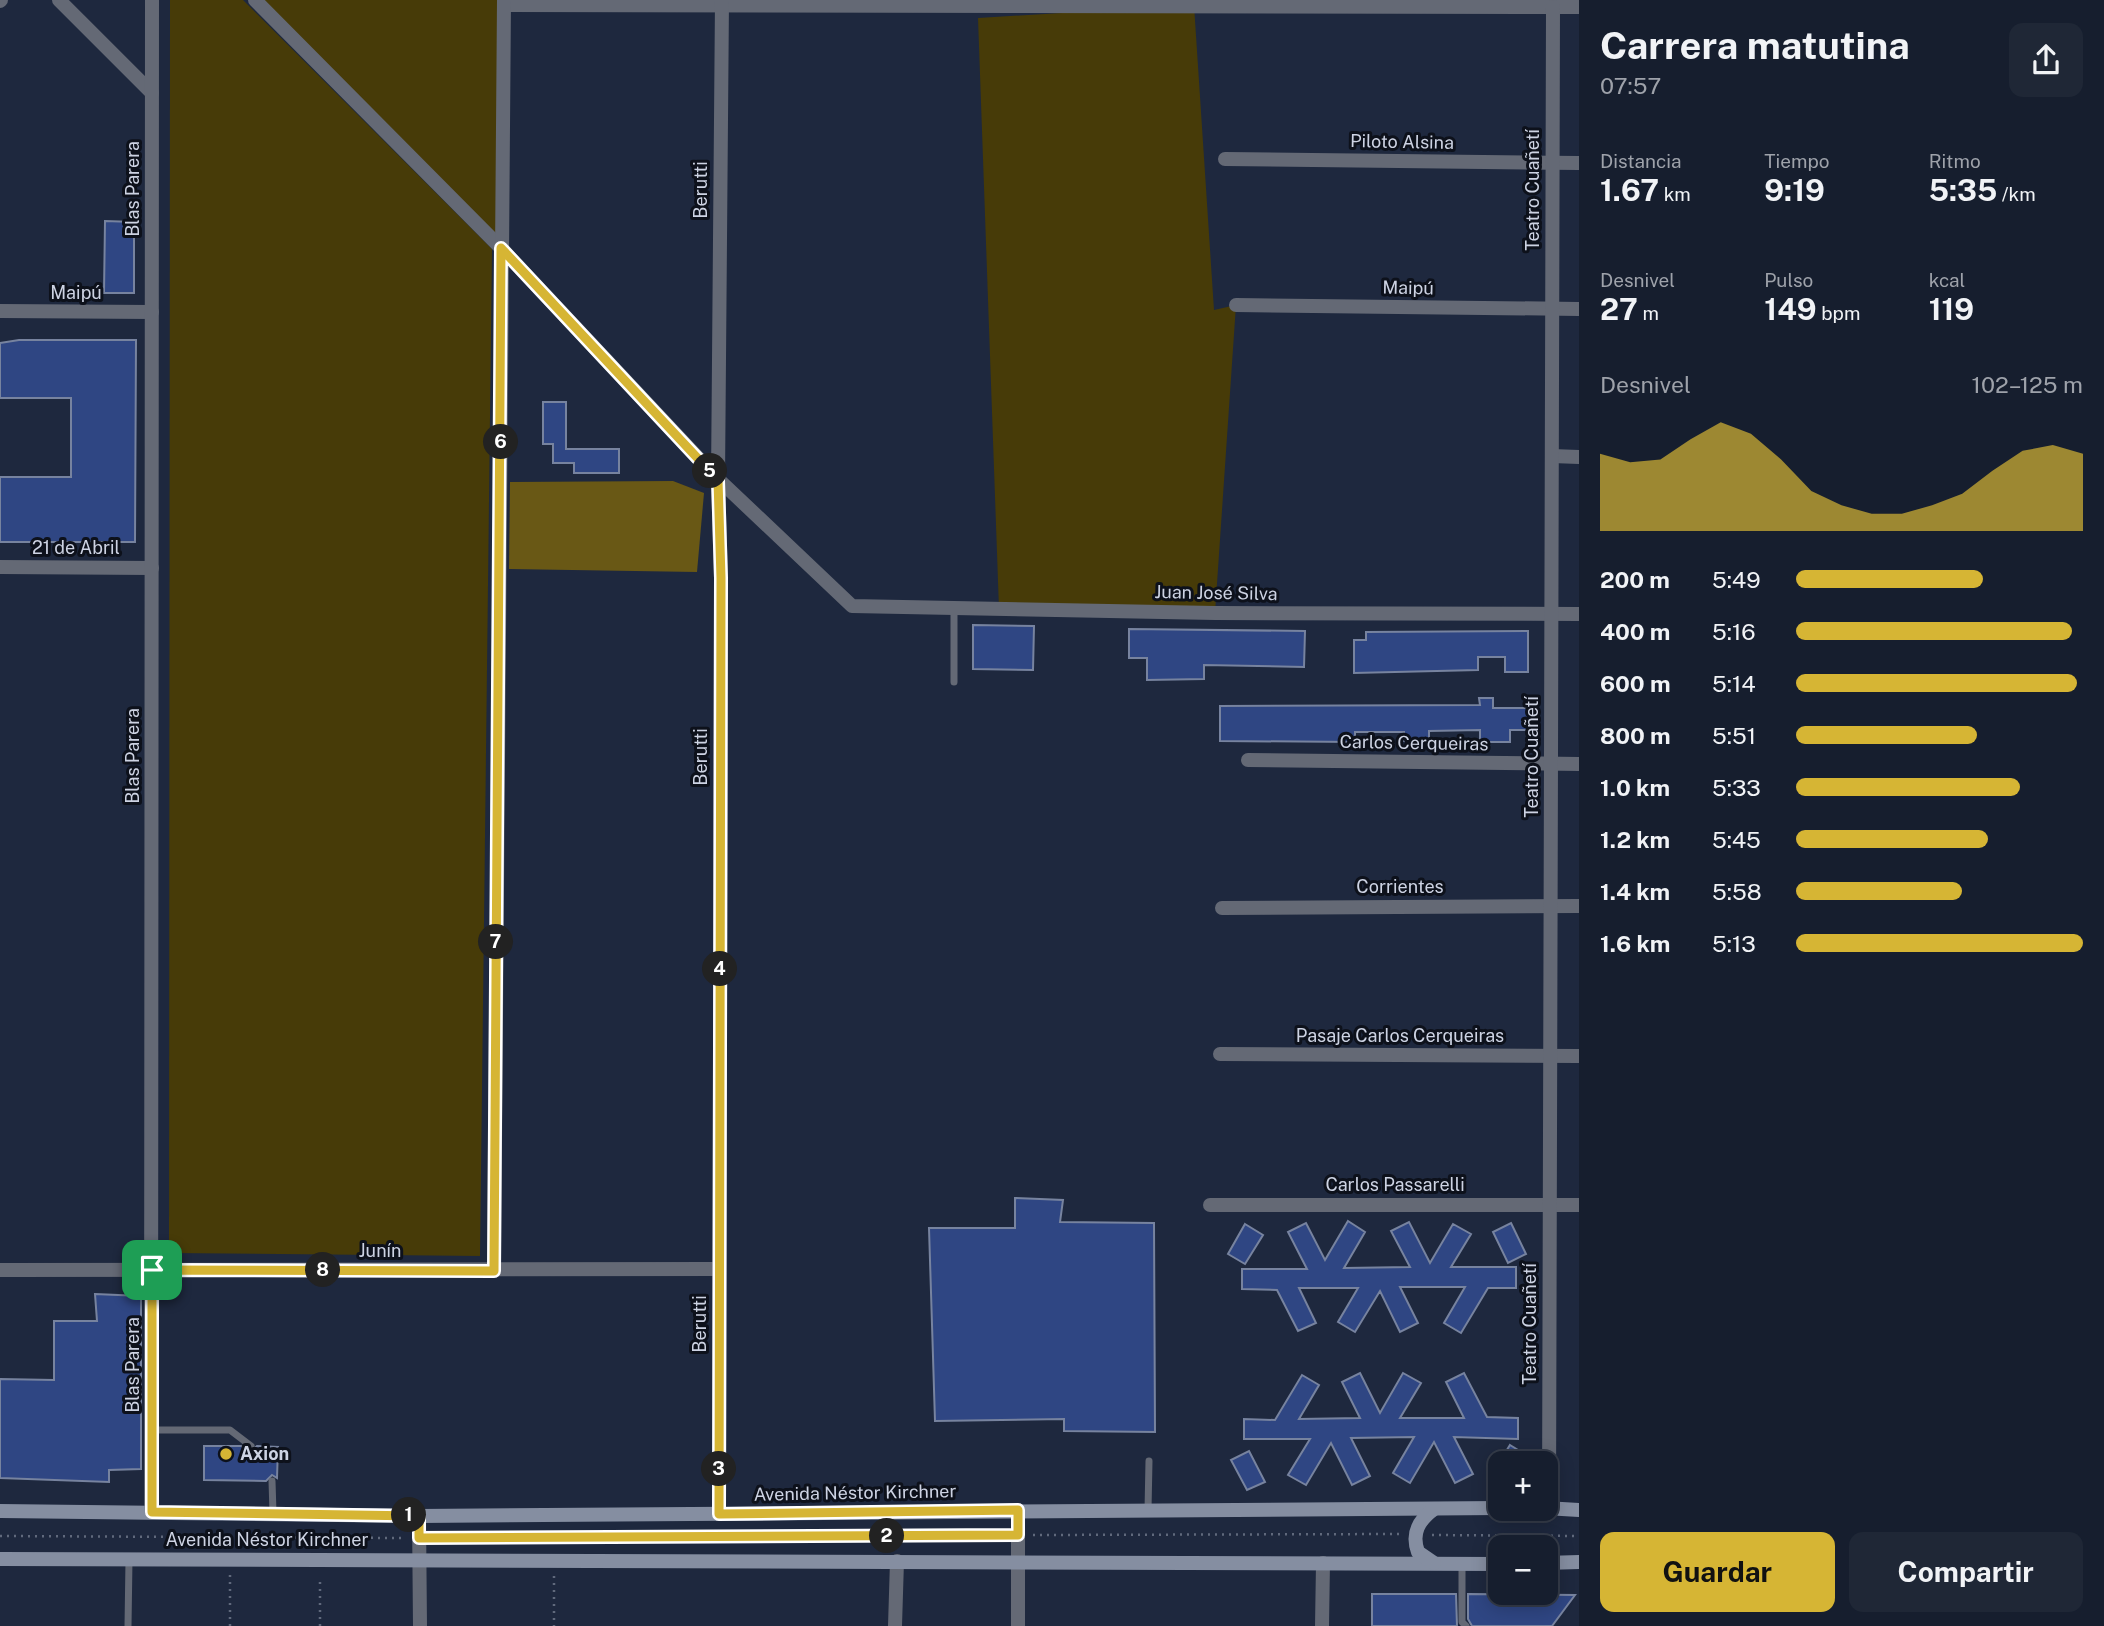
<!DOCTYPE html>
<html lang="es">
<meta charset="utf-8">
<style>
body{margin:0;font-family:"Public Sans",sans-serif;background:#1f2736;color:#f1f3f6;height:100vh;display:flex;flex-direction:column;font-size:26px;white-space:nowrap}
*{box-sizing:border-box;margin:0}
p{font-size:23px;color:#9ea2aa}
.icon{flex:none;width:38px;height:38px;fill:none;stroke:currentColor;stroke-width:2;stroke-linecap:round;stroke-linejoin:round}
.map{position:relative;flex:1;overflow:hidden}
.side{display:flex;flex-direction:column;background:#161e2e;width:525px}
.side>*{flex:none}
.buttons{position:absolute;left:1488px;top:1451px;display:grid;gap:14px}
.buttons a{display:grid;place-items:center;width:70px;height:70px;border-radius:14px;background:#161e2e;box-shadow:0 4px 18px #0003,0 0 0 2px #353c4a;font-size:35px}
.pin{position:absolute;display:grid;place-items:center;width:60px;height:60px;color:#fff;margin:-30px;border-radius:14px;box-shadow:0 4px 10px #0006}
.km{position:absolute;width:35px;height:35px;margin:-18px;border-radius:50%;background:#222;color:#fff;font-size:19px;line-height:35px;text-align:center}
.round{display:grid;place-items:center;flex:none;width:74px;height:74px;border-radius:14px;background:#1f2736}
.headline{display:flex;align-items:center;justify-content:space-between;height:119px;padding:0 21px}
h1{font-size:38px;font-weight:700;line-height:52px}
.metrics{display:grid;grid-template-columns:repeat(3,1fr);gap:10px;height:119px;padding:7px 21px}
.metrics div{display:grid;align-content:center}
.metrics b{font-size:30px;font-weight:700}
.metrics small{font-size:19px;font-weight:400}
.metrics p{font-size:19px}
.chart{height:196px;padding:14px 21px}
.chart p{display:flex;justify-content:space-between}
.chart svg{width:100%;height:126px;margin-top:7px;fill:#d6b534;opacity:.7}
.cta{display:flex;gap:14px;margin-top:auto;padding:14px 21px}
.cta a{flex:1;height:80px;border-radius:14px;background:#d6b534;color:#111;font-size:28px;font-weight:700;line-height:80px;text-align:center}
.cta a+a{background:#1f2736;color:#f1f3f6}
ul{padding:0 21px;list-style:none;font-size:23px}
li{display:grid;grid-template-columns:112px 84px 1fr;align-items:center;height:52px}
li i{height:18px;border-radius:9px;background:#d6b534}
main{display:flex;flex:1;min-height:0}
.map>svg:first-child{display:block}
.green{fill:#473b08}
.forest{fill:#695815}
.building{fill:#2f4683;stroke:#77839f;stroke-width:2}
.lines{fill:none;stroke-linecap:round;stroke-linejoin:round}
.path{stroke:#60697c;stroke-width:2.5;stroke-dasharray:2 5;stroke-linecap:butt}
.lane{stroke:#646975;stroke-width:7}
.street{stroke:#646975;stroke-width:14}
.secondary{stroke:#858ea1;stroke-width:14}
.route-casing{stroke:#fff;stroke-width:14}
.route{stroke:#d6b534;stroke-width:9}
.poi-dot{fill:#d6b534;stroke:#0d111b;stroke-width:2.5}
.labels{text-anchor:middle;stroke-width:6;stroke-linejoin:round;paint-order:stroke}
.street-label{font-size:18px;fill:#cdd3e3;stroke:#0d111b}
.poi-label{font-size:18px;font-weight:bold;fill:#cdd3e3;stroke:#0d111b;text-anchor:start}
</style>
<main>
<div class="map">
<svg width="1579" height="1626" viewBox="0 0 1579 1626">
<rect width="100%" height="100%" fill="#1e283e"/>
<g class="green">
<polygon points="170,0 243,0 492,249 480,1256 169,1253"/>
<polygon points="255,0 502,0 501,248"/>
<polygon points="1194,5 1214,310 1236,305 1215,613 999,609 978,18"/>
</g>
<polygon class="forest" points="673,481 704,493 697,572 509,569 510,482"/>
<g class="building">
<polygon points="105,221 134,222 134,293 104,293"/>
<polygon points="19,340 136,340 135,542 0,542 0,477 71,477 71,398 0,398 0,343"/>
<polygon points="543,402 566,402 566,449 619,449 619,473 574,473 574,463 553,463 553,444 543,444"/>
<polygon points="973,625 1034,626 1033,670 973,669"/>
<polygon points="1129,629 1305,631 1304,667 1204,665 1204,679 1147,680 1147,658 1129,658"/>
<polygon points="1528,631 1528,672 1505,672 1505,657 1478,657 1478,670 1354,673 1354,640 1366,640 1366,632"/>
<polygon points="1479,698 1493,698 1493,708 1528,708 1528,730 1510,730 1510,742 1480,742 1480,730 1429,731 1429,742 1404,741 1404,732 1355,732 1355,742 1220,741 1220,706 1480,705"/>
<polygon points="1015,1198 1063,1200 1060,1222 1154,1223 1155,1432 1064,1431 1064,1419 935,1421 929,1228 1015,1228"/>
<polygon points="1348,1221 1365,1232 1344,1268 1410,1267 1391,1231 1409,1222 1430,1263 1453,1224 1471,1234 1451,1267 1516,1267 1516,1288 1488,1288 1461,1333 1444,1323 1465,1287 1400,1287 1418,1323 1400,1332 1380,1291 1355,1332 1338,1322 1358,1288 1299,1288 1316,1323 1298,1331 1277,1290 1242,1289 1242,1269 1307,1269 1288,1232 1306,1223 1325,1260"/>
<polygon points="1511,1223 1526,1254 1508,1263 1493,1232"/>
<polygon points="1245,1224 1263,1235 1245,1264 1228,1254"/>
<polygon points="95,1294 141,1296 141,1469 109,1470 109,1482 0,1478 0,1379 54,1380 54,1321 97,1321"/>
<polygon points="1360,1373 1380,1413 1403,1373 1421,1383 1400,1418 1464,1418 1446,1382 1464,1373 1487,1417 1518,1418 1518,1439 1454,1437 1473,1474 1455,1483 1434,1442 1410,1483 1393,1473 1414,1437 1351,1438 1370,1476 1352,1485 1331,1443 1306,1485 1288,1475 1310,1439 1244,1439 1244,1419 1275,1420 1302,1375 1319,1385 1299,1419 1360,1418 1342,1382"/>
<polygon points="1510,1445 1539,1463 1499,1463"/>
<polygon points="204,1446 241,1446 251,1452 257,1446 278,1447 277,1478 272,1475 266,1481 204,1480"/>
<polygon points="1249,1451 1265,1482 1247,1490 1231,1460"/>
<polygon points="1372,1594 1456,1594 1457,1626 1372,1626"/>
<polygon points="1468,1594 1575,1595 1552,1626 1472,1626 1468,1619"/>
</g>
<g class="lines">
<g class="path">
<polyline points="1033,1535 1401,1534"/>
<polyline points="1432,1535 1579,1536"/>
<polyline points="0,1536 403,1538"/>
<polyline points="434,1538 1002,1535"/>
<polyline points="554,1576 554,1626"/>
<polyline points="230,1626 230,1573"/>
<polyline points="320,1626 320,1577"/>
</g>
<g class="lane">
<polyline points="954,682 954,608"/>
<polyline points="153,1430 230,1430 251,1446"/>
<polyline points="272,1481 273,1513"/>
<polyline points="1148,1510 1149,1461"/>
<polyline points="1462,1564 1462,1622 1466,1626"/>
<polyline points="128,1626 129,1560"/>
</g>
<g class="street">
<polyline points="59,0 152,93"/>
<polyline points="255,0 501,248 718,479 852,606 1215,613 1579,614"/>
<polyline points="0,1 1,0"/>
<polyline points="504,5 1579,7"/>
<polyline points="1225,159 1579,163"/>
<polyline points="1236,305 1579,309"/>
<polyline points="0,311 152,312"/>
<polyline points="1552,456 1579,457"/>
<polyline points="0,567 152,568"/>
<polyline points="1248,760 1579,764"/>
<polyline points="1222,908 1579,906"/>
<polyline points="1220,1054 1579,1056"/>
<polyline points="1210,1205 1579,1205"/>
<polyline points="0,1270 719,1269"/>
<polyline points="494,1271 504,0"/>
<polyline points="1549,1508 1553,7"/>
<polyline points="1018,1510 1018,1626"/>
<polyline points="151,1512 152,0"/>
<polyline points="719,1514 721,578 718,479 722,0"/>
<polyline points="419,1516 420,1626"/>
<polyline points="895,1626 897,1561"/>
<polyline points="1322,1626 1323,1563"/>
</g>
<g class="secondary">
<polyline points="1545,1508 1579,1510"/>
<polyline points="0,1511 419,1516 1500,1508"/>
<polyline points="0,1559 1500,1564"/>
<path d="M 1434,1563 L 1418,1552 C 1411,1533 1419,1520 1434,1509"/>
<polyline points="1545,1563 1579,1562"/>
</g>
</g>
<g class="lines">
<defs>
<polygon id="route" points="501,248 718,480 721,578 719,1514 1018,1510 1018,1535 419,1538 419,1516 152,1512 152,1270 494,1271"/>
</defs>
<use href="#route" class="route-casing"/>
<use href="#route" class="route"/>
</g>
<circle class="poi-dot" cx="226" cy="1454" r="7"/>
<g class="labels">
<g class="street-label">
<text transform="translate(1402 142) rotate(1)" y="6">Piloto Alsina</text>
<text transform="translate(133 189) rotate(-90)" y="6">Blas Parera</text>
<text transform="translate(701 190) rotate(-90)" y="6">Berutti</text>
<text transform="translate(1533 190) rotate(-90)" y="6">Teatro Cuañetí</text>
<text transform="translate(1408 288) rotate(1)" y="6">Maipú</text>
<text x="76" y="299">Maipú</text>
<text x="76" y="554">21 de Abril</text>
<text transform="translate(1216 593) rotate(1)" y="6">Juan José Silva</text>
<text transform="translate(1414 743) rotate(1)" y="6">Carlos Cerqueiras</text>
<text transform="translate(133 756) rotate(-90)" y="6">Blas Parera</text>
<text transform="translate(701 757) rotate(-90)" y="6">Berutti</text>
<text transform="translate(1532 757) rotate(-90)" y="6">Teatro Cuañetí</text>
<text x="1400" y="893">Corrientes</text>
<text x="1400" y="1042">Pasaje Carlos Cerqueiras</text>
<text x="1395" y="1191">Carlos Passarelli</text>
<text x="380" y="1257">Junín</text>
<text transform="translate(700 1324) rotate(-90)" y="6">Berutti</text>
<text transform="translate(1530 1324) rotate(-90)" y="6">Teatro Cuañetí</text>
<text transform="translate(133 1365) rotate(-90)" y="6">Blas Parera</text>
<text transform="translate(855 1493) rotate(-1)" y="6">Avenida Néstor Kirchner</text>
<text x="267" y="1546">Avenida Néstor Kirchner</text>
</g>
<g class="poi-label">
<text x="240" y="1460">Axion</text>
</g>
</g>
</svg>
<div class="buttons">
<a>+</a>
<a>−</a>
</div>
<div class="pin" style="left:152px;top:1270px;background:#1e9e55"><svg class="icon" aria-label="arrive" viewBox="0 0 24 24"><path d="M6 21V4h12l-3 4 3 4H6"/></svg></div>
<b class="km" style="left:409px;top:1515px">1</b>
<b class="km" style="left:887px;top:1536px">2</b>
<b class="km" style="left:719px;top:1469px">3</b>
<b class="km" style="left:720px;top:969px">4</b>
<b class="km" style="left:710px;top:471px">5</b>
<b class="km" style="left:501px;top:442px">6</b>
<b class="km" style="left:496px;top:942px">7</b>
<b class="km" style="left:323px;top:1270px">8</b>
</div>
<section class="side">
<div class="headline"><div><h1>Carrera matutina</h1><p>07:57</p></div><a class="round"><svg class="icon" aria-label="share" viewBox="0 0 24 24"><path d="M12 15V3M7 8l5-5 5 5M5 13v7h14v-7"/></svg></a></div>
<div class="metrics">
<div><p>Distancia</p><b>1.67<small> km</small></b></div>
<div><p>Tiempo</p><b>9:19</b></div>
<div><p>Ritmo</p><b>5:35<small> /km</small></b></div>
</div>
<div class="metrics">
<div><p>Desnivel</p><b>27<small> m</small></b></div>
<div><p>Pulso</p><b>149<small> bpm</small></b></div>
<div><p>kcal</p><b>119</b></div>
</div>
<div class="chart"><p><span>Desnivel</span>102–125 m</p>
<svg viewBox="0 0 160 44" preserveAspectRatio="none"><path d="M0 44V17L10 20L20 19L30 12L40 6L50 10L60 19L70 30L80 35L90 38L100 38L110 35L120 31L130 23L140 16L150 14L160 17V44z"/></svg>
</div>
<ul>
<li><b>200 m</b>5:49<i style="width:65%"></i></li>
<li><b>400 m</b>5:16<i style="width:96%"></i></li>
<li><b>600 m</b>5:14<i style="width:98%"></i></li>
<li><b>800 m</b>5:51<i style="width:63%"></i></li>
<li><b>1.0 km</b>5:33<i style="width:78%"></i></li>
<li><b>1.2 km</b>5:45<i style="width:67%"></i></li>
<li><b>1.4 km</b>5:58<i style="width:58%"></i></li>
<li><b>1.6 km</b>5:13<i style="width:100%"></i></li>
</ul>
<div class="cta"><a>Guardar</a><a>Compartir</a></div>
</section>
</main>
